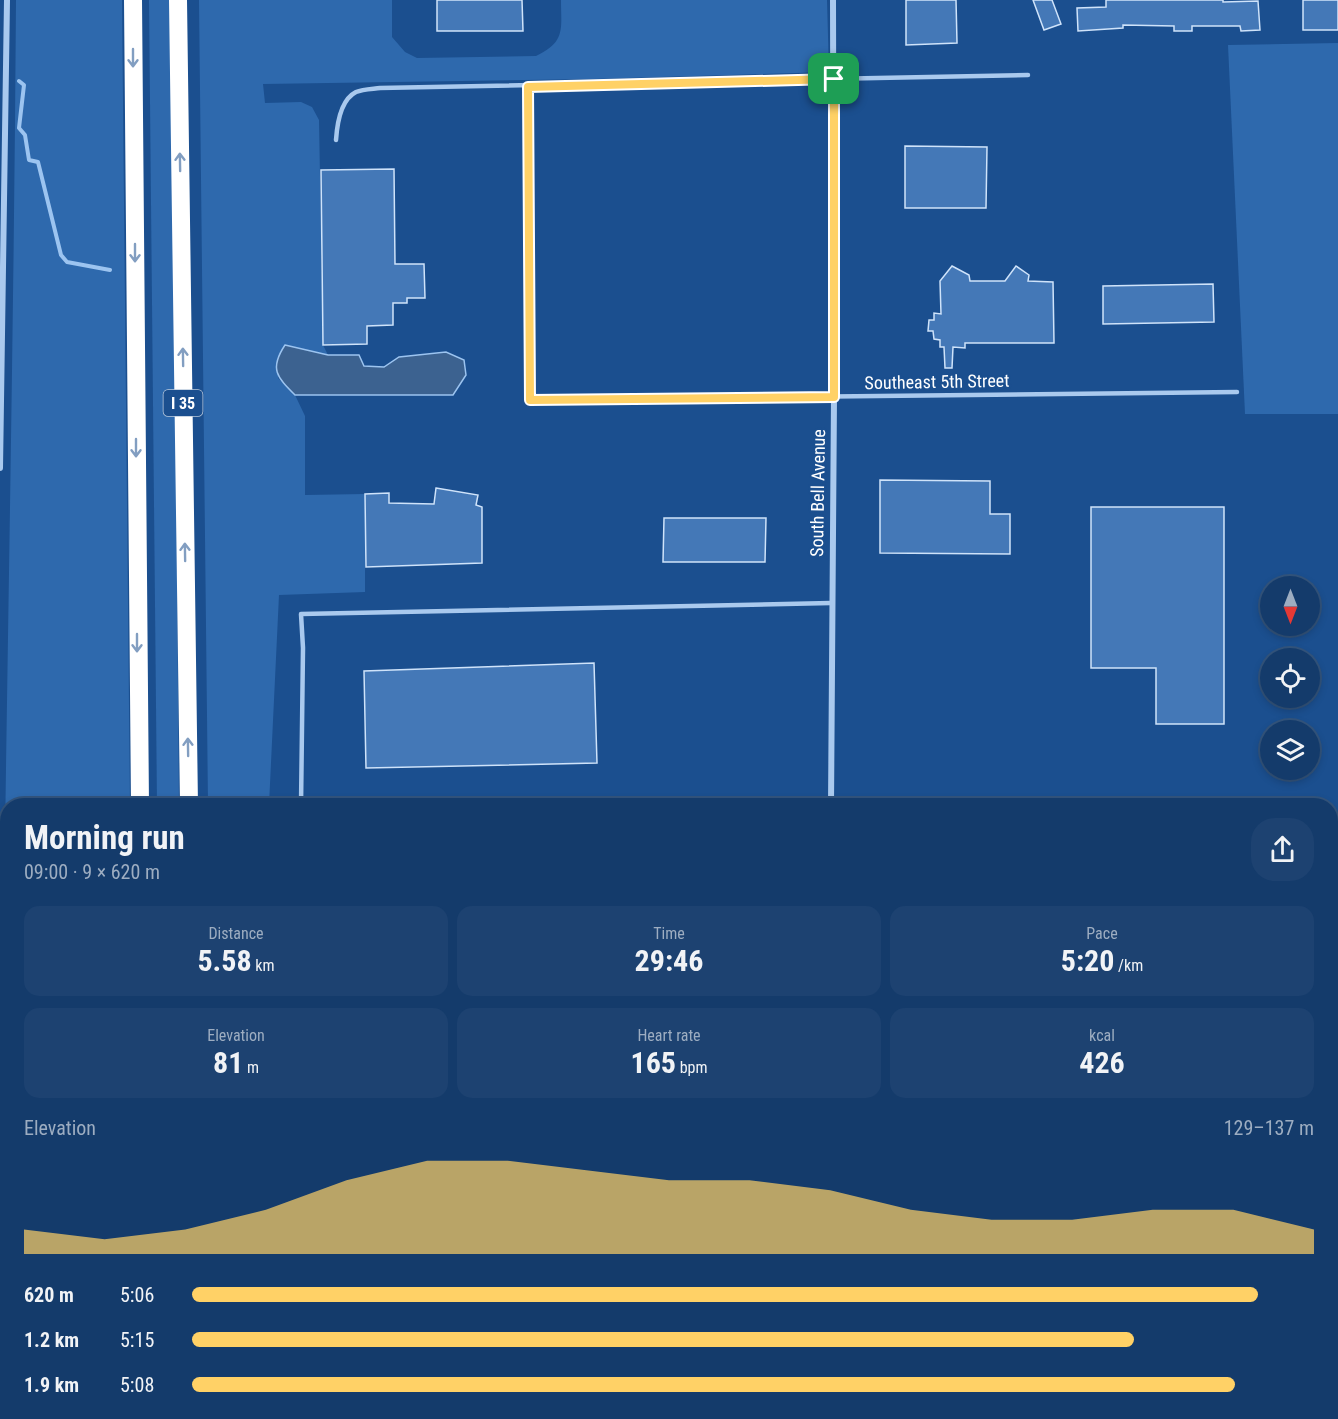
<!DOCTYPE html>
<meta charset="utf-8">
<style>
body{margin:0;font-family:"Roboto Condensed",sans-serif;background:#1d4271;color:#f1f3f6;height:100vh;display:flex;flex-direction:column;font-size:22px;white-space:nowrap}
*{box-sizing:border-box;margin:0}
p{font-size:20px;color:#9dadc1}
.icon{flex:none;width:33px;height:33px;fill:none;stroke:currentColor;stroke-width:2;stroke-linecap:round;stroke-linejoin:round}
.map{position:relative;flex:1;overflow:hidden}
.drawer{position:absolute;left:0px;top:798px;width:1338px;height:621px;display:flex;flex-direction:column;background:#143b6b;border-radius:24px 24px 0 0;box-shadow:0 3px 9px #0003,0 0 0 2px #33557e}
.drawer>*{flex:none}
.needle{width:39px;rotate:180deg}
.tools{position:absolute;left:1260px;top:576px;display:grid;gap:12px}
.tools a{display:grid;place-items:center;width:60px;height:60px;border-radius:50%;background:#143b6b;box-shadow:0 3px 9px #0003,0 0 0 2px #33557e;font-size:30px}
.pin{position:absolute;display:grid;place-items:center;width:51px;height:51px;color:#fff;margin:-26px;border-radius:12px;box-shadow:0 3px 9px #0006}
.round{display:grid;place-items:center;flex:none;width:63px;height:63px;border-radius:24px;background:#1d4271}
.summary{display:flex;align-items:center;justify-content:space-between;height:102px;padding:0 24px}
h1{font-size:33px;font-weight:700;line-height:45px}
.figures{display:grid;grid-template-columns:repeat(3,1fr);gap:9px;height:102px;padding:6px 24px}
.figures div{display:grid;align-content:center;border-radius:15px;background:#1d4271;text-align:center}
.figures b{font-size:30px;font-weight:700}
.figures small{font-size:16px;font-weight:400}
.figures p{font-size:16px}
.chart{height:168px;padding:12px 24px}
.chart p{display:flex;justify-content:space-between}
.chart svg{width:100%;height:108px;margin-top:6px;fill:#ffd166;opacity:.7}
ul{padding:0 24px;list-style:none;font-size:20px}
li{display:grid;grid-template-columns:96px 72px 1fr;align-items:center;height:45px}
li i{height:15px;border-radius:8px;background:#ffd166}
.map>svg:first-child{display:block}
.green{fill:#2e69ad}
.water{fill:#3c6290;stroke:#9cc4f0;stroke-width:1.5}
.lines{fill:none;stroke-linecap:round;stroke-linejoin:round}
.stream{stroke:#9cc4f0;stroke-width:4}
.building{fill:#4478b7;stroke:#cfe3fa;stroke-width:1.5}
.service{stroke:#a9c9ee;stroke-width:4.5}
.minor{stroke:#a9c9ee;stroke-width:6}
.motorway{stroke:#fff;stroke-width:18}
.oneway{stroke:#829ec1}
.route-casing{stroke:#fff;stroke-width:12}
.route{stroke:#ffd166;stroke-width:8}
.labels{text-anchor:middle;stroke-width:4.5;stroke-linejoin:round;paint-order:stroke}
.shield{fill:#1b4f8f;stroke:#bbcadd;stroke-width:1.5}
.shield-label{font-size:16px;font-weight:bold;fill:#fff}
.street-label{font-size:18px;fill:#fff;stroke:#1b4f8f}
</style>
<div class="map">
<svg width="1338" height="1419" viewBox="0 0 1338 1419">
<rect width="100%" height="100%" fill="#1b4f8f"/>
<g class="green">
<path d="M 16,0 L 122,0 L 130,805 L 8,806 L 8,1412 L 136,1412 L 136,1419 L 0,1419 C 0,946 13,473 16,0 Z"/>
<polygon points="149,0 172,0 179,806 157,805"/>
<path d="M 199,0 L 392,0 L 392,37 L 405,52 L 417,58 L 536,56 C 566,42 561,29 561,0 L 827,0 L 829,72 L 593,79 L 263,84 L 265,103 L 301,102 L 312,107 L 319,120 L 323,345 L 328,355 L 286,345 L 278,378 L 295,395 L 305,416 L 305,495 L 365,494 L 365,592 L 279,595 L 269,805 L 208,805 Z"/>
<polygon points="1338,43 1338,414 1245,414 1228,45"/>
<rect x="212" y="1412" width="54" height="7"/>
</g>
<path class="water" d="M 285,345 L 328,355 L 359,355 L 364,366 L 384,367 L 399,357 L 446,352 L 464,360 L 466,375 L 453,395 L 295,395 C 277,377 269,369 285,345 Z"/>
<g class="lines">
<polyline class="stream" points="19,81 24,85 19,128 25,135 29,160 38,162 61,255 67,262 110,270"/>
</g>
<g class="building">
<polygon points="437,0 522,0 523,31 437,31"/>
<polygon points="906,0 956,0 957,43 906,45"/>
<polygon points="1033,0 1052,0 1061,24 1044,30"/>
<polygon points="1106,0 1223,0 1223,2 1258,1 1260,30 1241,31 1240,26 1192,26 1192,31 1174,31 1174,26 1123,25 1123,28 1078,31 1077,8 1106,7"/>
<rect x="1303" y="0" width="35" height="30"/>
<polygon points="905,146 987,147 986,208 905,208"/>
<polygon points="394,169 395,264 424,264 425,298 407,298 407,303 393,303 393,325 367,326 367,344 323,345 321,170"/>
<polygon points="952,266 969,275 970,281 1005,281 1016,266 1029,275 1028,281 1053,282 1054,343 965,343 965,348 953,347 952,368 945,368 944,347 940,347 940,340 934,339 933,331 928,331 929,320 934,320 934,313 941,314 940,281"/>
<polygon points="1213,284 1214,322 1103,324 1103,286"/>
<polygon points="880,480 990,481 990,514 1010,514 1010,554 880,553"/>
<polygon points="436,488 478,495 476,505 482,507 482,563 366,567 365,494 389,493 389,503 434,504"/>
<polygon points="1091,507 1224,507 1224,724 1156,724 1156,668 1091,668"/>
<polygon points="664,518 766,518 765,562 663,562"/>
<polygon points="594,663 597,763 366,768 364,671"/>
</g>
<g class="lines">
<g class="service">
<polyline points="529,87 530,400 1237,392"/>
<path d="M 336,140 C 337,125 340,100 356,92 C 363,89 373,89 380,88 L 1028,75"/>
<polyline points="301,806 303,648 301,614 831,603"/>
<polyline points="1330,1191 1338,1191"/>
<polyline points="1330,1266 1338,1266"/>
</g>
<g class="minor">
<polyline points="0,468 7,0"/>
<polyline points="831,806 834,397 833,0"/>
<polyline points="781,1419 782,1412"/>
<polyline points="1181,1419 1182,1412"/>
</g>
<g class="motorway">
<polyline points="133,0 140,806"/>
<polyline points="178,0 189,806"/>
<polyline points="149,1412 149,1419"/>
<polyline points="196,1412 196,1419"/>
</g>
</g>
<defs><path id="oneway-shaft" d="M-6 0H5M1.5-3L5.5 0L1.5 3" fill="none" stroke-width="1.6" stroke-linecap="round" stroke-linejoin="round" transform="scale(1.5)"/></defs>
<g class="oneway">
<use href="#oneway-shaft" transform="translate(133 58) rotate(90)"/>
<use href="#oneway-shaft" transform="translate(180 162) rotate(-91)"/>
<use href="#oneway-shaft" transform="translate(135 253) rotate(90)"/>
<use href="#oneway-shaft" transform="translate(183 357) rotate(-91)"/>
<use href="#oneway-shaft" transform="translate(136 448) rotate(90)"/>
<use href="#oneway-shaft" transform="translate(185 552) rotate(-91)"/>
<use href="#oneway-shaft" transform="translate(137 643) rotate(90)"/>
<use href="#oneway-shaft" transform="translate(188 747) rotate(-91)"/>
</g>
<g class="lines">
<defs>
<polygon id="route" points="834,79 834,397 530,400 528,87"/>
</defs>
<use href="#route" class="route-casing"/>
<use href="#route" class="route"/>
</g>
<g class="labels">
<rect class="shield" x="163.5" y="390" width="39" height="26" rx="4.5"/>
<g class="shield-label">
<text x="183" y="409">I 35</text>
</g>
<g class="street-label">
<text transform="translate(937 382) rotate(-1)" y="6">Southeast 5th Street</text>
<text transform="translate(818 493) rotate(-89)" y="6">South Bell Avenue</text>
</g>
</g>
</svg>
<div class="tools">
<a><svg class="needle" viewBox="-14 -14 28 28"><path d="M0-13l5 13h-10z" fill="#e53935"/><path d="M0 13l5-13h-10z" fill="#9dadc1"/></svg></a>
<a><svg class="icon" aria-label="locate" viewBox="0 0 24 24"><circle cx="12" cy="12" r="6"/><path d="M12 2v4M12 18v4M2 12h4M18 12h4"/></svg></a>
<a><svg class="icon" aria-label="layers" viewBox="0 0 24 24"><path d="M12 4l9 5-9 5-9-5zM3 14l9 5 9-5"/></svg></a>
</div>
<div class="pin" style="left:834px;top:79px;background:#1e9e55"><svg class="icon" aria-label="arrive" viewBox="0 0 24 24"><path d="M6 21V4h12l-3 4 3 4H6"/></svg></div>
<section class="drawer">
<div class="summary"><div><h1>Morning run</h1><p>09:00 · 9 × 620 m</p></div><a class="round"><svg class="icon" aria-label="share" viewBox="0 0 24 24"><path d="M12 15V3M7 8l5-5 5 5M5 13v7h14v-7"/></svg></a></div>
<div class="figures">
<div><p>Distance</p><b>5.58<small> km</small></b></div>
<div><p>Time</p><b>29:46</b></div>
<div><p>Pace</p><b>5:20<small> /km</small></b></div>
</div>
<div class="figures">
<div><p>Elevation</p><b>81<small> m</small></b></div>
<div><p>Heart rate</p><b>165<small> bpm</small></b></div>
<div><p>kcal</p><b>426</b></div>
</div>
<div class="chart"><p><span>Elevation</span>129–137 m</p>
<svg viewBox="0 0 160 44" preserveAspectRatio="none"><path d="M0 44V34L10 38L20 34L30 26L40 14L50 6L60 6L70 10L80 14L90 14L100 18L110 26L120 30L130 30L140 26L150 26L160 34V44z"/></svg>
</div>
<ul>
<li><b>620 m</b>5:06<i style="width:95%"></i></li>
<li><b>1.2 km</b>5:15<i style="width:84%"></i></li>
<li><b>1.9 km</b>5:08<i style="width:93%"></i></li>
</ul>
</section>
</div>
